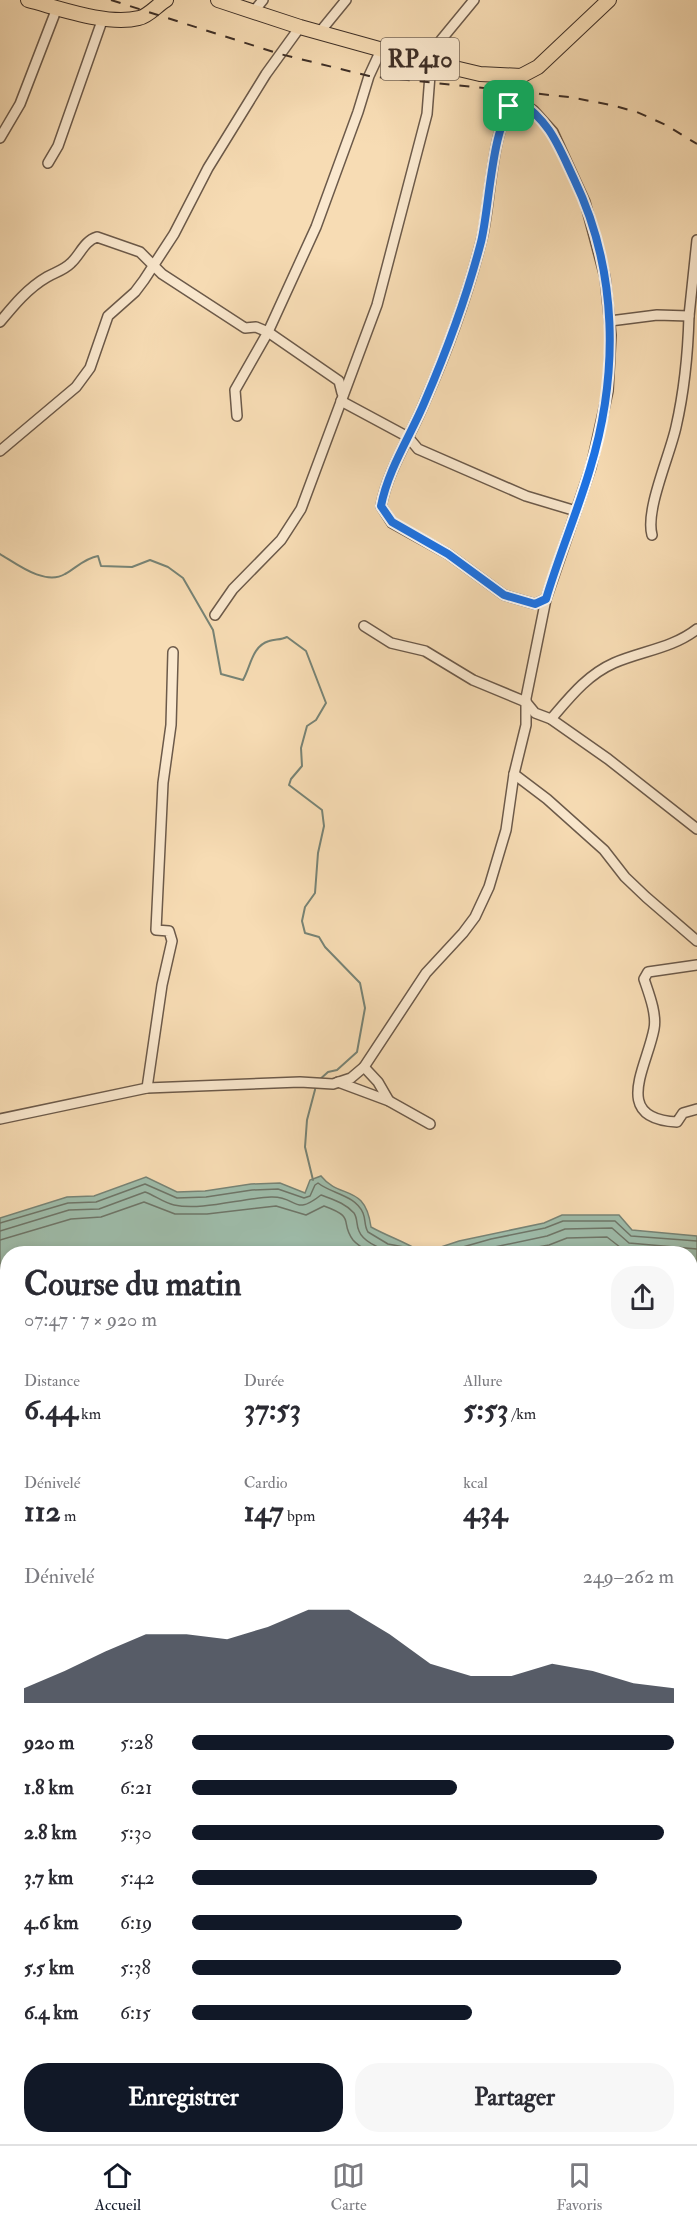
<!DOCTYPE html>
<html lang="fr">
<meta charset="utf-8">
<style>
body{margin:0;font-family:"IM FELL Double Pica",serif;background:#f7f7f7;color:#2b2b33;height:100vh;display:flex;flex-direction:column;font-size:22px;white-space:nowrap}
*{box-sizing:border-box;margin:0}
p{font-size:20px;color:#7c7c81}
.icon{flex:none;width:33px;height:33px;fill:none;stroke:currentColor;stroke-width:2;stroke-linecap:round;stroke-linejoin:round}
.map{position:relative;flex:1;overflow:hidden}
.sheet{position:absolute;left:0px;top:1246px;width:698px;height:898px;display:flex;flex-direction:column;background:#fff;border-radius:24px 24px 0 0;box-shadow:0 3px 9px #0003}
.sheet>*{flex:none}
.pin{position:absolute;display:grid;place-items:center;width:51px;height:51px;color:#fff;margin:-26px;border-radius:12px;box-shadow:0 3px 9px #0006}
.round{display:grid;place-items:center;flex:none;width:63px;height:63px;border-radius:24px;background:#f7f7f7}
.overview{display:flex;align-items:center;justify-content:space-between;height:102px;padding:0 24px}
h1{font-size:33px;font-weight:700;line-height:45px}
.metrics{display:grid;grid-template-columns:repeat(3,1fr);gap:9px;height:102px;padding:6px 24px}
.metrics div{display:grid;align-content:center}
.metrics b{font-size:30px;font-weight:700}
.metrics small{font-size:16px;font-weight:400}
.metrics p{font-size:16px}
.chart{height:168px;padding:12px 24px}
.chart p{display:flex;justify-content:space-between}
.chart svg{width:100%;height:108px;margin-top:6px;fill:#111827;opacity:.7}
.action{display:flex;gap:12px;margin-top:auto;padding:12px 24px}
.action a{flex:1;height:69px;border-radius:24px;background:#111827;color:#fff;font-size:24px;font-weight:700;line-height:69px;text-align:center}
.action a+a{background:#f7f7f7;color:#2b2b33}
ul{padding:0 24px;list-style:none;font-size:20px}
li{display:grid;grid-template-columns:96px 72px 1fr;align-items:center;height:45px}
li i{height:15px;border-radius:8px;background:#111827}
.dock{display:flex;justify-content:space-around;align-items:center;height:84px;border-top:2px solid #e1e1e2;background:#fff;font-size:16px;color:#7c7c81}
.dock a{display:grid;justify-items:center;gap:3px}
.dock .selected{color:#111827}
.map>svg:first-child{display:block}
.green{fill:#bec08c;stroke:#7e7759;stroke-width:1.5}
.water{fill:#9ebcaa;stroke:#778375;stroke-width:1.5}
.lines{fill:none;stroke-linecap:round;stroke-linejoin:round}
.shore{stroke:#6e7568;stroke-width:1.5}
.stream{stroke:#778375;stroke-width:2}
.minor-casing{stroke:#6c5a4a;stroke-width:12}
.primary-casing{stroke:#3d2e26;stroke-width:16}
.minor{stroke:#fae8ce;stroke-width:9}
.primary{stroke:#f7dcb4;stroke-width:14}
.rail{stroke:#3d2e26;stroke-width:2;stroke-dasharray:10 10;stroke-linecap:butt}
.route-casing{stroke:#fff;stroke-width:12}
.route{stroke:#1a73e8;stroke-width:8}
.labels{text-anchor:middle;stroke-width:4.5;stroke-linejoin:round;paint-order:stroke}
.shield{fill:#fae8ce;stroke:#766658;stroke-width:1.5}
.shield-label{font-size:24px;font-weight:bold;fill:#3d2e26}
</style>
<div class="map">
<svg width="697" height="2144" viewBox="0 0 697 2144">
<rect width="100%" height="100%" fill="#f7dcb4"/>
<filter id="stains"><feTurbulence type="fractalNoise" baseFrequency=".00333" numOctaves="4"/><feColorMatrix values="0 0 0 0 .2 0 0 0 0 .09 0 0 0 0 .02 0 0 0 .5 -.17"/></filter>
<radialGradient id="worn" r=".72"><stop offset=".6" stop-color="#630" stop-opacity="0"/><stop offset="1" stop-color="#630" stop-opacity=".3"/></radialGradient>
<g class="green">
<polygon points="7,2033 8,2138 156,2138 145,2144 0,2144 0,2039"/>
<polygon points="182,2138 336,2138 332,2144 192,2144"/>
<polygon points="393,2138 477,2138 476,2144 391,2144"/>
</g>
<g class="water">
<path d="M 321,1176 C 340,1200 365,1183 371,1227 C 389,1237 406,1242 423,1253 L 459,1241 L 544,1223 L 562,1215 L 619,1215 L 632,1230 L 697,1236 L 697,1976 L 690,1976 L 690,1254 L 8,1254 L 8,2033 L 0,2039 L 0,1218 L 67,1197 L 94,1196 L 146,1177 L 177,1192 L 205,1191 L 251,1184 L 280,1183 L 305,1193 L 310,1180 Z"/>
<polygon points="336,2138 393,2138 391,2144 332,2144"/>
</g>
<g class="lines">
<g class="shore">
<path d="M 0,1223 L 68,1203 L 96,1202 L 145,1184 L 177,1198 L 206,1197 L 252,1190 L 278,1189 L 304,1198 L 310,1196 L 315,1185 L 318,1183 C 332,1194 355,1195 363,1213 C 366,1220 364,1226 368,1232 L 388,1244 L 404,1247 L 413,1254"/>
<path d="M 0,1231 L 69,1210 L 99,1209 L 145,1192 C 154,1195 164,1203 174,1205 C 202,1211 242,1198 271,1197 C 298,1196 293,1217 321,1195 C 334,1200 345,1203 354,1213 C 358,1219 356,1225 359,1231 C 364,1244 387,1251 399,1254"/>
<path d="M 0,1240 L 71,1219 L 101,1217 L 144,1202 L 175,1214 L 207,1214 L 276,1206 L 306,1215 L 324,1206 C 357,1218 339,1221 353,1240 C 358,1246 366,1250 373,1254"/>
<polyline points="438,1254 491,1239 545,1228 563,1221 615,1221 631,1236 697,1241"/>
<polyline points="461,1254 547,1236 565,1229 612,1228 629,1243 697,1249"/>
<polyline points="498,1254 549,1245 567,1238 607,1237 625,1251 651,1254"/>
</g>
<g class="stream">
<path d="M 0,554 C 17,564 45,586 65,574 C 76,568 85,558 98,556 L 101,566 L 132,567 L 150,560 L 168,567 L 183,578 L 213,630 L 221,674 L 243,680 C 251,666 252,646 269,641 C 275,639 281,640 287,637 L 306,651 L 326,703 L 316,720 L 307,726 L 301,748 L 302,766 L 291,779 L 289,785 L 322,810 L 324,826 L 318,853 L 315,893 L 305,907 L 302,921 L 305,933 L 319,937 L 325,947 L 360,983 L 365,1008 L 357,1052 L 337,1070 L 328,1072 L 318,1081"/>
<polyline points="313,1180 305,1147 307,1120 316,1086"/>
</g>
<defs>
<g id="minor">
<polyline points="254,11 263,0"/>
<polyline points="319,33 346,0"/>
<path d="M 517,99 C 491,121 491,203 482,238 C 468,294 448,349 425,401 C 411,436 388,469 381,506 L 392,523 L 448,554 L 504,595 L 535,604 L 546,599"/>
<polyline points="0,138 20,104 57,8"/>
<polyline points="48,163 58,146 103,18"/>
<polyline points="610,321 657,315 689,316 697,240"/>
<path d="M 0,322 C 14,305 28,288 47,277 C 56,272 64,270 71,263 C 80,255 84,241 97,237 L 140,252 L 162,274 L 245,328 L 256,327 L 268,332 L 339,381 L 342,393"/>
<polyline points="341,401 408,437 418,449 526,496 576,511"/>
<polyline points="237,416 235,390 268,332 316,227 358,112 369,76 381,50"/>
<polyline points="0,451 76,387 90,368 108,316 135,292 144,280 174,234 208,168 266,74 300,27"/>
<path d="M 652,535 C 645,510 670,455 676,427 C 684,392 688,352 689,316"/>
<polyline points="215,615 233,589 281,540 301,509 377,305 427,114 431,62 441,40 474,0"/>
<polyline points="364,626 391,643 425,651 473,680 526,702 535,713 551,719 608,759 697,829"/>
<path d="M 551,719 C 570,697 587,675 614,663 C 642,651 673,648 697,629"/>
<polyline points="514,774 547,799 604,850 625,877 646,897 697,941"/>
<path d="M 697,965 L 648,972 L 644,979 C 649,994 657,1014 654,1029 C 647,1067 611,1119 677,1122 L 683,1113 L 697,1109"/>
<polyline points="364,1067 378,1082 389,1101"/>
<polyline points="338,1082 389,1101 430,1124"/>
<polyline points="147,1088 162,985 172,941 169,931 156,930 163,783 171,725 173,652"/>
<polyline points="0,1119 147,1088 300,1082 333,1084 351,1078 364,1067 426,973 463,933 475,917 489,887 506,830 514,774 526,725 526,698 546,599 591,467 608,391 611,335 605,277 585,202 553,132 534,111 517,99 516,93 521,76"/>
<polyline points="690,2051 690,2062"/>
<polyline points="690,2132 692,2144"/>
<polyline points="535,2138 538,2144"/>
<polyline points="575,2138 577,2144"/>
<polyline points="614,2144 615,2138"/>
</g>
<g id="primary">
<path d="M 28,0 C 59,8 107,26 139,18 C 149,16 157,5 166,0"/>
<polyline points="218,0 300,27 408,57 480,74 521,76 538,67 609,0"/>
</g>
</defs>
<use href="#minor" class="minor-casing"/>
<use href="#primary" class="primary-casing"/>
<use href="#minor" class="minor"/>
<use href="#primary" class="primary"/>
<polyline class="rail" points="111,0 280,54 369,76 569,97 611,105 637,112 666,125 697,144"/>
</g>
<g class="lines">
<defs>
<path id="route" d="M 517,99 C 551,123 557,143 574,179 C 618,270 619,374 590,469 C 577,513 559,555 546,599 L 535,604 L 504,595 L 448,554 L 392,522 L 381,506 C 388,469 411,435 425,401 C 447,350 467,296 481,242 C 490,207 491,121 517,99 Z"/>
</defs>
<use href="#route" class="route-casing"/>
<use href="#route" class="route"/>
</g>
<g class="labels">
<rect class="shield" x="381" y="38" width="78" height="42" rx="4.5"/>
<g class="shield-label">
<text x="420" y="67">RP410</text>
</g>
</g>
<rect width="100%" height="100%" filter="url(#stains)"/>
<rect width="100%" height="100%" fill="url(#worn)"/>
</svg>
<div class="pin" style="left:509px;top:106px;background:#1e9e55"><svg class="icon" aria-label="arrive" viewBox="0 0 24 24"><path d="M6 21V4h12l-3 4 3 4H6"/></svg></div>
<section class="sheet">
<div class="overview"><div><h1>Course du matin</h1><p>07:47 · 7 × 920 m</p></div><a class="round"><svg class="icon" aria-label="share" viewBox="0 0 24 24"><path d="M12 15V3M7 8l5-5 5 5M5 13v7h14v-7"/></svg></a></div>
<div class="metrics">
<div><p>Distance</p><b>6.44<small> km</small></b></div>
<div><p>Durée</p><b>37:53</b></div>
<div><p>Allure</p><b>5:53<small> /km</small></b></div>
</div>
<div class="metrics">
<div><p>Dénivelé</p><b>112<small> m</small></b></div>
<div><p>Cardio</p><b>147<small> bpm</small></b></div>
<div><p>kcal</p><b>434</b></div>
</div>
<div class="chart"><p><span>Dénivelé</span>249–262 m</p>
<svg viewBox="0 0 160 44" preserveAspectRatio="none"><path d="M0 44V38L10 31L20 23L30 16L40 16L50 18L60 13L70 6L80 6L90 16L100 28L110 33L120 33L130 28L140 31L150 36L160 38V44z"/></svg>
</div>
<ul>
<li><b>920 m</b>5:28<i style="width:100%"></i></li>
<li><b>1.8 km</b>6:21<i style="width:55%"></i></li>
<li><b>2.8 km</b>5:30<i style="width:98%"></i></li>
<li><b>3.7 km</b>5:42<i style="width:84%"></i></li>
<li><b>4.6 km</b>6:19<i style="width:56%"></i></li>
<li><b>5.5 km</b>5:38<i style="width:89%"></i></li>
<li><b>6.4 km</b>6:15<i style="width:58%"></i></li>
</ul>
<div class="action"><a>Enregistrer</a><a>Partager</a></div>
</section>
</div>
<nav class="dock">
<a class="selected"><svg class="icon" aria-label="home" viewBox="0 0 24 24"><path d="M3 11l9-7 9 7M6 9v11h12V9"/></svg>Accueil</a>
<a><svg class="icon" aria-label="map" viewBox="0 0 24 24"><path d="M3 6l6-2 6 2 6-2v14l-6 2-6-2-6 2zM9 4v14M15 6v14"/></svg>Carte</a>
<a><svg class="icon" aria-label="saved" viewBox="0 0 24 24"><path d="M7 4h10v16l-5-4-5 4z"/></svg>Favoris</a>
</nav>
